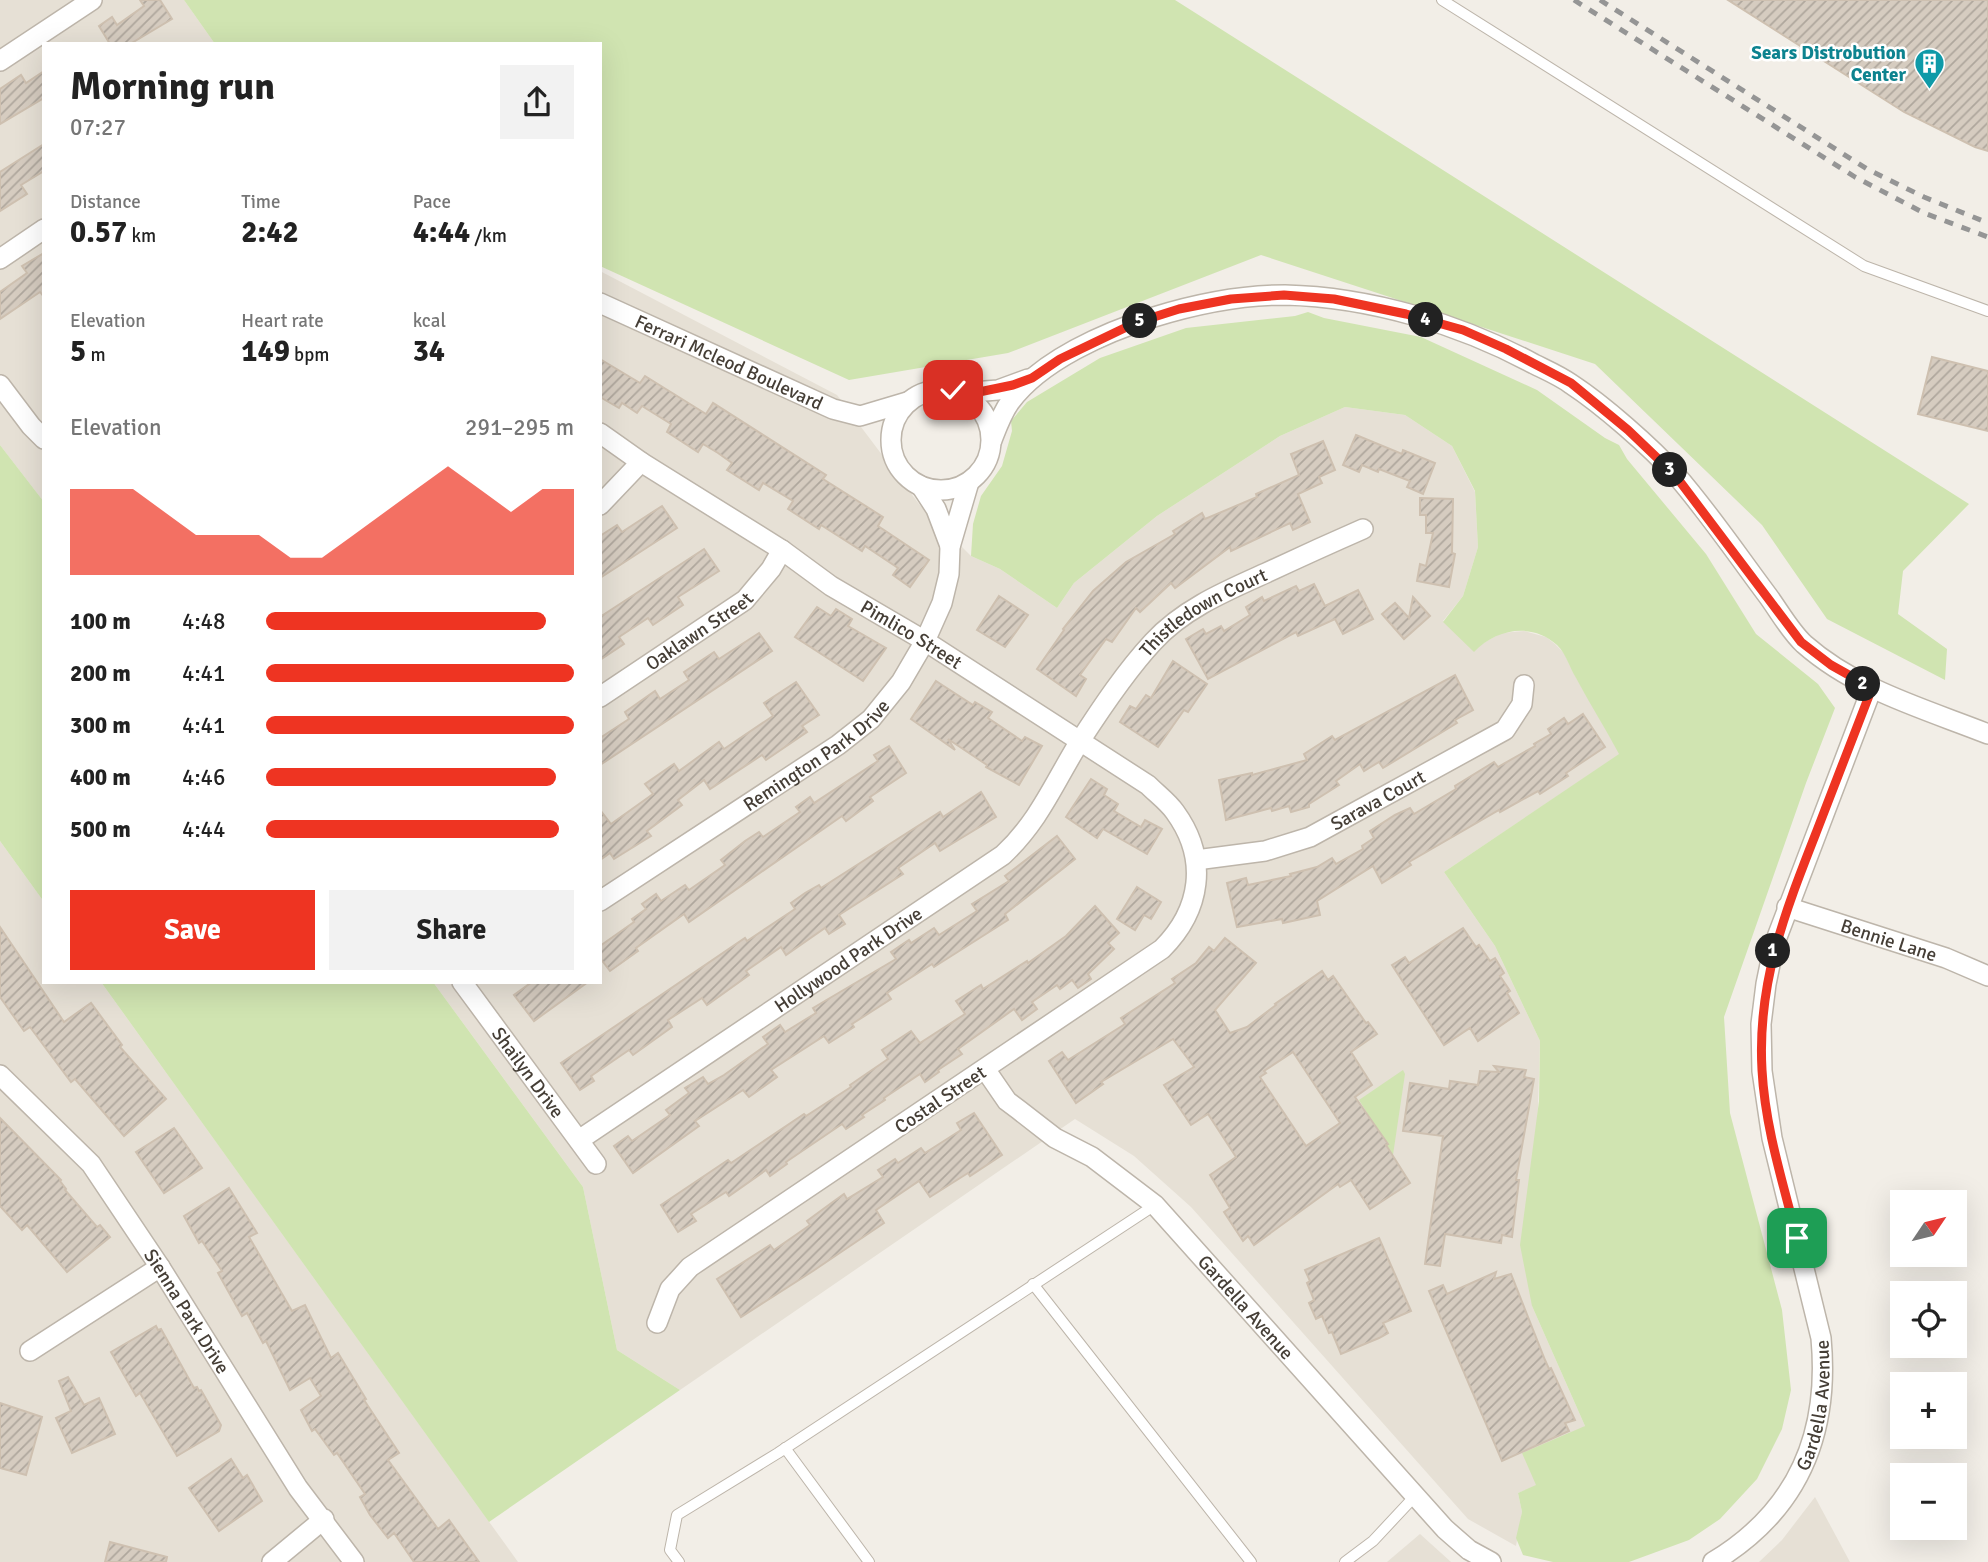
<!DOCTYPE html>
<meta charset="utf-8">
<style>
body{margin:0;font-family:Signika,sans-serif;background:#f2f2f2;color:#222;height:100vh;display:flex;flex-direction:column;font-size:26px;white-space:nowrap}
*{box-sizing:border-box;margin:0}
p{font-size:23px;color:#767676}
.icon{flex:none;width:38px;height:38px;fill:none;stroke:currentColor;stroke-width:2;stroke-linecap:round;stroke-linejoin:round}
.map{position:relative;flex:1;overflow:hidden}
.side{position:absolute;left:42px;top:42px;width:560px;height:942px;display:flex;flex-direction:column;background:#fff;border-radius:0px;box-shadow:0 7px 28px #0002}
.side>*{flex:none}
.needle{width:46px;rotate:55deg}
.buttons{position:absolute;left:1890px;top:1190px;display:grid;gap:14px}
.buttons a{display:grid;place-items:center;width:77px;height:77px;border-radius:0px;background:#fff;box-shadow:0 7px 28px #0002;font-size:35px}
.pin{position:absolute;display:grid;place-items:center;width:60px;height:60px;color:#fff;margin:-30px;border-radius:14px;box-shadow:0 4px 10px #0006}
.km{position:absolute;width:35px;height:35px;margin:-18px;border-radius:50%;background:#222;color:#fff;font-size:19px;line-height:35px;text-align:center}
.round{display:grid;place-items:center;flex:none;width:74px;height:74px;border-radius:0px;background:#f2f2f2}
.overview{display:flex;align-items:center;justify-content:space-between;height:119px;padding:0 28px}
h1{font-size:38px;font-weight:700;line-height:52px}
.figures{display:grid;grid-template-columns:repeat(3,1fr);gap:10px;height:119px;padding:7px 28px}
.figures div{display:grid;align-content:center}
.figures b{font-size:30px;font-weight:700}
.figures small{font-size:19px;font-weight:400}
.figures p{font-size:19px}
.chart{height:196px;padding:14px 28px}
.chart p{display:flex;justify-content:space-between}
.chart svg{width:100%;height:126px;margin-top:7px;fill:#ee3422;opacity:.7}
.primary-button{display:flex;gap:14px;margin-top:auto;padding:14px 28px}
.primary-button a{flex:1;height:80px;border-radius:0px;background:#ee3422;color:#fff;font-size:28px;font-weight:700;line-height:80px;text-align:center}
.primary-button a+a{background:#f2f2f2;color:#222}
ul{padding:0 28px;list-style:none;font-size:23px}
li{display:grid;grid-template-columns:112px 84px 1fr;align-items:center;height:52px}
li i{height:18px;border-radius:9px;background:#ee3422}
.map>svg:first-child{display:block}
.residential{fill:#e6e0d5}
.green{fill:#d0e4b1}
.building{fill:url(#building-hatch);stroke:#cec0b0;stroke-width:2;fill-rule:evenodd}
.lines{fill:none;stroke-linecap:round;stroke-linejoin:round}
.lane-casing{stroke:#bdb5aa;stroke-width:12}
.street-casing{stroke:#bdb5aa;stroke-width:22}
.lane{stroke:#fff;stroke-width:10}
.street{stroke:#fff;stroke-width:19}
.rail{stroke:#959595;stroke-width:5;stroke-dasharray:9 9;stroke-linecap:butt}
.route-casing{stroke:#fff;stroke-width:14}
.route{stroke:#ee3422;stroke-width:9}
.labels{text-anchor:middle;stroke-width:5;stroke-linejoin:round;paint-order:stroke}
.culture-label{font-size:19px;font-weight:bold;fill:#0d838f;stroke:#fff;text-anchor:end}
.street-label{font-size:19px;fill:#453e36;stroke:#fff}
</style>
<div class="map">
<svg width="1988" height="1562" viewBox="0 0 1988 1562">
<defs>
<pattern id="building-hatch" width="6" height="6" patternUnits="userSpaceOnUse" patternTransform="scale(1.75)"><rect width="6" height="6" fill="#d6ccc0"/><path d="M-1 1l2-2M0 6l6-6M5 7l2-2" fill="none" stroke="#afa79d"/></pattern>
</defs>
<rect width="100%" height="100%" fill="#f2eee7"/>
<g class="residential">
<polygon points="0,0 184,0 215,44 44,44 44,502 0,445"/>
<polygon points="600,271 837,395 919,504 971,556 1000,569 1057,608 1074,583 1157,516 1280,436 1345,407 1405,415 1452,446 1475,492 1478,547 1463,596 1443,621 1482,644 1501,633 1524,631 1546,637 1555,644 1564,653 1574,674 1620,754 1444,872 1495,946 1540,1041 1532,1306 1585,1426 1536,1486 1518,1493 1522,1512 1516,1546 1468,1519 1191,1207 1134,1156 1075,1119 680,1390 617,1350 583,1187 433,982 600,982"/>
<polygon points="0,841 44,902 44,982 101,982 518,1562 0,1562"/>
<polygon points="1815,1497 1850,1562 1759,1562 1782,1540"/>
<polygon points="1420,1534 1451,1562 1387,1562"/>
</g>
<g class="green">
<polygon points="184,0 1175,0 1969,504 1903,571 1898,614 1947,649 1945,680 1827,619 1762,525 1595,364 1261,255 1008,353 849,380 600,266 600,44 215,44"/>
<path d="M 1308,312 L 1324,318 L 1421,337 L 1537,390 L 1605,438 L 1619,445 L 1627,459 L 1706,554 L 1756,634 L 1818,684 L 1835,708 L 1806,783 L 1724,1017 L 1730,1113 L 1782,1310 L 1791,1390 L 1782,1429 L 1757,1479 L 1720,1519 L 1689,1540 L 1629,1562 L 1553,1562 L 1523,1555 L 1516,1538 L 1522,1512 L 1518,1493 L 1536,1485 L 1522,1453 L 1585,1426 L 1532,1306 L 1520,1245 L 1539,1101 L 1540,1041 L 1495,946 L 1444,872 L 1619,754 C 1605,728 1590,704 1576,678 C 1569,667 1567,655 1557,645 C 1532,622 1496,629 1474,652 L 1443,622 L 1463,596 L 1478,547 L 1475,491 L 1452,446 L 1405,415 L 1345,407 L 1280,436 L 1157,516 L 1074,583 L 1057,608 L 1000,569 L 971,556 L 973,524 L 981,496 L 1002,466 L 1012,431 L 1011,421 L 1027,402 L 1100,358 L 1186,328 L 1295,316 Z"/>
<polygon points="0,445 44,502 44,902 0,841"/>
<polygon points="101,982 433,982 583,1187 617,1350 680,1390 489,1522"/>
<polygon points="1403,1070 1405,1074 1393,1155 1359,1100"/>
</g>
<g class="building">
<polygon points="140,0 160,0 172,19 130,44 110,44 99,26 112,17 117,25 144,6"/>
<polygon points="1728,0 1988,0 1988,151 1975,147 1904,112"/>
<polygon points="44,71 44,98 0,124 0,89 21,75 26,83"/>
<polygon points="44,144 44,171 21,185 27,194 0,211 0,172"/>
<polygon points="44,253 44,297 40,292 0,319 0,292 27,273 22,266"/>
<polygon points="1932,357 1988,371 1988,431 1918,414"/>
<polygon points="600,359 640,383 645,376 706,414 713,403 826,475 823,479 883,517 878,526 929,560 910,587 893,575 898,568 865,546 862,551 821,525 819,529 788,509 793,501 763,483 759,490 727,470 732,463 718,453 703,444 698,452 667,432 671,424 642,406 637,413 622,403 619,408 600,397"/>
<polygon points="1356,435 1402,454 1403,450 1435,463 1423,494 1407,487 1410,481 1379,469 1378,472 1362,465 1359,472 1343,465"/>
<polygon points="1323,441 1335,470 1319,477 1322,483 1298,494 1310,522 1293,530 1290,523 1231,551 1230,547 1175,588 1171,583 1140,612 1136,608 1112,642 1106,639 1080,675 1086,679 1076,696 1037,669 1064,630 1063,629 1093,591 1126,562 1175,534 1173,531 1202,513 1205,519 1257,497 1256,494 1299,475 1291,454"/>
<polygon points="1420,498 1453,499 1452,553 1455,554 1449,587 1417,581 1420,564 1426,566 1433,533 1426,533 1426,515 1420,515"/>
<polygon points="662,506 677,528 600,578 600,536 617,525 622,532"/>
<polygon points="704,549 719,571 678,597 683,605 653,625 648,618 619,637 624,644 600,660 600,617"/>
<polygon points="1314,584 1325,606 1358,590 1373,619 1343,634 1335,619 1298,636 1296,632 1208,679 1186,639 1203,629 1206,634 1221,626 1224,631 1250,615 1246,607 1262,597 1264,601 1296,586 1299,591"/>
<polygon points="999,596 1028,615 1005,647 977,630"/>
<polygon points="1413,597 1430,616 1404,639 1382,614 1395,603 1409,618"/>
<polygon points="817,607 831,616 836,609 852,619 848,626 886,648 863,681 795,637"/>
<polygon points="759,633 772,651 600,765 600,738 629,719 625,712 655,691 660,699 689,680 684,672 714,652 719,659"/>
<polygon points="1173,661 1207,684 1188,712 1184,710 1158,747 1120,722 1130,706 1136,709 1146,695 1151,698"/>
<polygon points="1455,675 1473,710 1455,720 1457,723 1383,768 1379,762 1364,771 1360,764 1336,781 1339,785 1309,804 1309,807 1291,812 1289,806 1272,811 1271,808 1226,820 1219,780 1252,773 1252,775 1307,760 1304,754 1332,736 1335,740"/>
<polygon points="936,681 973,705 975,702 992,712 988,718 1022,741 1025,737 1042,746 1019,785 986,767 987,765 948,739 955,750 911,719"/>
<polygon points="796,682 819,715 802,726 807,732 766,760 762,755 710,789 704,780 678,800 682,805 647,831 651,836 614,859 610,853 600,860 600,810 611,824 653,794 645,784 674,764 679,771 719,742 724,749 773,716 764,703"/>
<polygon points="1583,714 1605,747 1566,773 1568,776 1540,794 1538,791 1500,812 1499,810 1409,862 1411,865 1382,883 1373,866 1317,901 1320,915 1283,923 1282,919 1237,927 1227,883 1246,878 1248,885 1291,876 1290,874 1317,867 1332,858 1336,864 1363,849 1362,846 1374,838 1370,831 1395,815 1410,808 1414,814 1456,789 1455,786 1494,762 1498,767 1535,746 1534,744 1551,734 1548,729 1564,718 1568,724"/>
<polygon points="889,746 906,773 870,797 873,801 846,821 842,816 689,922 684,914 636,948 638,951 610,971 600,958 600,946 634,922 632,919 646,909 642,904 656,894 661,901 685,885 689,890 725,865 721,860 745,841 759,832 763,837 800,812 796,807 810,797 814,803 878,761 874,755"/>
<polygon points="1091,779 1107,789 1104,795 1118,804 1114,811 1141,827 1145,820 1162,829 1147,854 1103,829 1097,838 1066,817"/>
<polygon points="981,792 996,817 940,851 935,843 898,868 903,874 839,915 845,924 829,934 825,928 786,955 781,947 746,971 749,975 707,1005 702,998 668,1020 672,1027 633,1055 629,1050 591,1076 594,1081 580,1090 561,1063 745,938 747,941 795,909 791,903 805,893 819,885 821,888 940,812 943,817"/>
<polygon points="1057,836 1075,859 1005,914 1008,920 934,967 932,964 887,993 891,999 852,1024 854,1027 829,1043 824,1036 771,1070 777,1077 749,1097 743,1090 695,1121 699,1126 633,1173 614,1146 628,1136 632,1141 670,1115 666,1110 689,1093 685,1088 703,1077 708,1084 724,1075 768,1044 763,1037 780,1025 785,1032 816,1013 813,1008 896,959 891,952 909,940 911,943 934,928 939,935 977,911 972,904 1009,881 1005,876"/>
<polygon points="1137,887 1161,902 1151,919 1144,915 1135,930 1117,919"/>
<polygon points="1095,906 1119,933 1108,943 1114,949 1088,974 1091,979 1078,988 1072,980 1060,989 1057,985 1032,1002 1037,1009 1022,1020 1014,1009 958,1049 962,1054 938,1070 939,1072 925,1082 920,1074 884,1098 885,1100 862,1115 864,1117 846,1129 842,1124 786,1162 787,1164 770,1176 766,1170 729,1196 726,1192 691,1214 696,1221 678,1232 661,1205 728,1160 731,1163 804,1114 806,1116 851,1087 850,1085 888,1059 882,1050 911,1031 920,1043 965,1014 956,1001 981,985 983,989 1027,961 1028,963 1066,936"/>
<polygon points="0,927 64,1022 91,1003 122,1045 120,1047 166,1099 124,1136 75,1079 71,1082 30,1027 24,1031 0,997"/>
<polygon points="1463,928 1476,947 1479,945 1490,961 1495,958 1504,973 1500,976 1510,991 1507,993 1519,1013 1478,1041 1470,1028 1444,1045 1392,965 1405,957 1409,963"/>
<path d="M 1225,938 L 1256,963 L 1215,1010 L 1230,1033 L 1247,1027 L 1276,1005 L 1275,1004 L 1322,971 L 1328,980 L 1333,976 L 1366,1023 L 1368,1022 L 1377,1034 L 1351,1052 L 1372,1085 L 1355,1097 L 1388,1144 L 1386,1145 L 1410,1183 L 1370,1209 L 1351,1180 L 1340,1187 L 1338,1184 L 1254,1245 L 1248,1236 L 1243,1241 L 1224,1212 L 1230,1208 L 1210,1175 L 1236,1157 L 1208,1114 L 1191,1125 L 1164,1085 L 1194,1067 L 1173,1039 L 1101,1082 L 1103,1084 L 1076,1103 L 1049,1061 L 1062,1052 L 1068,1060 L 1125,1024 L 1121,1018 L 1175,983 L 1172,979 L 1196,963 L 1209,947 L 1214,951 ZM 1293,1052 L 1340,1123 L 1306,1146 L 1260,1077 L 1266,1073 L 1264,1071 Z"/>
<polygon points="532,982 588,982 534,1021 514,995"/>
<polygon points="1494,1066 1526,1070 1524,1077 1534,1079 1516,1180 1519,1180 1512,1237 1502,1235 1501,1243 1445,1234 1440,1266 1425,1264 1443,1136 1403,1131 1410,1083 1449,1089 1450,1081 1478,1085 1480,1071 1499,1072"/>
<polygon points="974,1113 1002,1155 970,1176 968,1173 930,1197 919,1181 876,1210 884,1223 813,1271 741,1317 717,1279 770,1245 774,1250 810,1225 807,1221 830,1204 844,1194 847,1199 883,1177 878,1170 895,1159 898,1163 921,1148 925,1153 961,1130 957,1123"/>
<polygon points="0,1118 61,1180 60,1181 66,1189 65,1190 97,1227 100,1225 110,1237 67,1272 27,1225 22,1230 0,1206"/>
<polygon points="174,1128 202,1168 164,1193 136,1152"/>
<polygon points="229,1188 257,1233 249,1237 292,1311 305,1305 331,1358 338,1353 366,1399 364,1400 399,1453 388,1460 438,1529 449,1520 479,1562 414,1562 394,1533 388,1538 370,1515 360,1497 365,1494 337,1453 334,1455 315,1429 312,1431 301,1410 321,1396 310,1378 290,1390 266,1341 263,1343 247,1313 242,1316 218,1273 222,1271 202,1241 199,1243 184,1216"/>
<polygon points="1379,1238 1411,1311 1383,1323 1388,1333 1379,1338 1341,1354 1332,1332 1329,1333 1322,1316 1316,1319 1309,1303 1314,1300 1307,1283 1310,1281 1305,1270"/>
<polygon points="1496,1272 1494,1279 1511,1274 1545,1360 1549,1369 1551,1368 1575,1420 1565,1423 1569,1431 1502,1461 1429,1291 1443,1285 1447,1294"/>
<polygon points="156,1326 158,1330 161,1329 194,1388 197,1387 199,1391 201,1390 221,1425 219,1431 177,1456 140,1393 136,1396 111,1352"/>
<polygon points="68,1377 84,1405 99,1398 115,1434 72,1453 56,1418 71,1411 59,1381"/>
<polygon points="0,1403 42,1417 26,1475 0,1468"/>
<polygon points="231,1459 243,1478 247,1475 262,1501 219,1531 189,1488"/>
<polygon points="110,1542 167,1557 166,1562 105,1562"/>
</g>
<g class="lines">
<defs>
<g id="lane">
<polyline points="1442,0 1864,266 1988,311"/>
<polyline points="1033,1284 1251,1562"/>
<polyline points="785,1448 869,1562"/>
<polyline points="679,1562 670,1550 677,1515 778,1453 1155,1205"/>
<polyline points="1345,1562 1373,1541 1415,1496"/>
</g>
<g id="street">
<polyline points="0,61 92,0"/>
<polyline points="0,259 44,229"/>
<path id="s1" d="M 600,303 L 833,409 L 860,416 L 907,402"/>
<polyline points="0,385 31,426 44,439"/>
<circle cx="941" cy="440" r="50"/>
<polyline points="960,393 998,390 1028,379"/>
<path id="s2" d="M 600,433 L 641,462 L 782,550 L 831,586 L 925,641 L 1148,785 C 1157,794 1168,802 1175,812 C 1209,859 1201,910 1162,949 L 690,1267 L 670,1289 L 657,1323"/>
<path d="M 992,440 C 997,427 1002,413 1010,402 C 1041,360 1106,332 1154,317 C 1196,304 1241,295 1285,295 C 1370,297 1460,324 1534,364 C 1546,370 1560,376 1571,384 C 1603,405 1651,447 1676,475 C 1709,513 1738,556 1768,596 C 1779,611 1790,631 1804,644 C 1856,690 1925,709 1988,734"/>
<polyline points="921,486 936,509 950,546"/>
<polyline points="600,505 641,462"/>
<path id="s3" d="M 600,697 L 745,600 L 771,569 L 782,550"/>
<path id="s4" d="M 1196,860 L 1265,851 L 1310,837 L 1505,730 L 1522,704 L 1524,685"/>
<path id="s5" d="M 600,901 L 838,745 L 871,719 L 901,682 L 925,641 L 942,603 L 949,574 L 950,547 L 969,482"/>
<path id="s6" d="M 1787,907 L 1946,958 L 1988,976"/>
<path id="s7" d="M 462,982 L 596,1164"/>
<path id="s8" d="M 985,1069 L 1007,1101 L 1019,1110 L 1055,1138 L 1092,1157 L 1155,1205 L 1445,1529 L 1469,1550 L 1491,1562"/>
<path id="s9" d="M 0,1075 L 91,1164 L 160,1267 L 298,1488 L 354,1562"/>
<path id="s10" d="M 579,1140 L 1003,855 C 1040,820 1054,783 1080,741 C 1102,707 1126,671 1153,642 C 1183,609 1226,591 1266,573 C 1298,558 1331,543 1363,529"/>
<polyline points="30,1351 160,1267"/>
<polyline points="272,1562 324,1519"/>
<path id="s11" d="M 1713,1562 C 1798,1511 1830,1434 1821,1338 L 1772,1138 L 1762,1071 L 1761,1024 L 1766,984 L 1774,945 L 1872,688"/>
</g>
</defs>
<use href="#lane" class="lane-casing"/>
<use href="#street" class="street-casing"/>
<use href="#lane" class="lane"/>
<use href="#street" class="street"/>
<g class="rail">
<polyline points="1574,0 1855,177 1924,213 1988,237"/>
<polyline points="1600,0 1867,169 1924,197 1988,223"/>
</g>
</g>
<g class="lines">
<defs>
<path id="route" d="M 953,390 L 960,393 L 979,392 L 1013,385 L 1032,378 L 1060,359 L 1135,323 L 1179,309 L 1231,299 L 1284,295 L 1334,299 L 1406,314 L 1463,330 L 1506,349 L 1571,383 L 1628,430 L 1675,475 L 1801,642 L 1831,665 L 1872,688 C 1853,736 1835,785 1816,833 C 1785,912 1757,983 1762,1070 C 1765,1127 1783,1183 1797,1238"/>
</defs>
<use href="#route" class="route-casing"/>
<use href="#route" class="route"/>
</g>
<defs>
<symbol id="building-pin" viewBox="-11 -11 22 30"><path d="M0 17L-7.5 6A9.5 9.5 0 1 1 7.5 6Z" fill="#0f9aa8" stroke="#fff"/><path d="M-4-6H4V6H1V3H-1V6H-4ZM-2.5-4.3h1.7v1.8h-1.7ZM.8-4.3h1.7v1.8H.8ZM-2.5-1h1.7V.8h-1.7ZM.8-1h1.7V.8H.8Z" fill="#fff"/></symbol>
</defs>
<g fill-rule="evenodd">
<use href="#building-pin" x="1912" y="46" width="35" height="47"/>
</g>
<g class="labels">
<g class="culture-label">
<text x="1906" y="59">Sears Distrobution<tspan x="1906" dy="22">Center</tspan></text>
</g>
<g class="street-label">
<text dy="7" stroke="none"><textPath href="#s1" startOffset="142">Ferrari Mcleod Boulevard</textPath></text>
<text dy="7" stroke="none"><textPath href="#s10" startOffset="831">Thistledown Court</textPath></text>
<text dy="7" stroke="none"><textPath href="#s3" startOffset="119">Oaklawn Street</textPath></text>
<text dy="7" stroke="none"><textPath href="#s2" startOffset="371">Pimlico Street</textPath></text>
<text dy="7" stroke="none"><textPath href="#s5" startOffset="261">Remington Park Drive</textPath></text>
<text dy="7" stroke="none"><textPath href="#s4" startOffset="194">Sarava Court</textPath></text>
<text dy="7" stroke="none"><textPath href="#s6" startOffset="107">Bennie Lane</textPath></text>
<text dy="7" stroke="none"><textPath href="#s10" startOffset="324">Hollywood Park Drive</textPath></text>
<text dy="7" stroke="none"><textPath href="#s7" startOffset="112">Shailyn Drive</textPath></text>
<text transform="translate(940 1099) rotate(-34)" y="7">Costal Street</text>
<text dy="7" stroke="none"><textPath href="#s8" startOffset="357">Gardella Avenue</textPath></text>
<text dy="7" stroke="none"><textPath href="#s9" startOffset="303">Sienna Park Drive</textPath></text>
<text dy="7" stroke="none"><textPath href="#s11" startOffset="196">Gardella Avenue</textPath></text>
</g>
</g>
</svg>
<div class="buttons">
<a><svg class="needle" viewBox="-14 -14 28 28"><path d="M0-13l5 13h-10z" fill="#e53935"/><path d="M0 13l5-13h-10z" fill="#767676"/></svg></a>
<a><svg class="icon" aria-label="locate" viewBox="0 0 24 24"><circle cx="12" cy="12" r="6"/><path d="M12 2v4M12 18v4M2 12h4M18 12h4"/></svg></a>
<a>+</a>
<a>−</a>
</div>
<div class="pin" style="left:1797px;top:1238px;background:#1e9e55"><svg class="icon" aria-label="arrive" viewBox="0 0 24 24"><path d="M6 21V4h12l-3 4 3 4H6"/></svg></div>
<div class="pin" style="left:953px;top:390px;background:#d93025"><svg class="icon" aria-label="check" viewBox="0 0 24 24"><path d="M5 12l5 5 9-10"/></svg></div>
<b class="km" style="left:1773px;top:951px">1</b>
<b class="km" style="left:1863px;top:684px">2</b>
<b class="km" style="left:1670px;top:470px">3</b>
<b class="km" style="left:1426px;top:320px">4</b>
<b class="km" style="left:1140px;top:321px">5</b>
<section class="side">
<div class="overview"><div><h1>Morning run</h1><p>07:27</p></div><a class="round"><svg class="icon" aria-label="share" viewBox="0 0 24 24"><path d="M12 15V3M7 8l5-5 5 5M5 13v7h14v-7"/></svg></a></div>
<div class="figures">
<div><p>Distance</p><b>0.57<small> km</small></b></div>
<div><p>Time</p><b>2:42</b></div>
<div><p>Pace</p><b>4:44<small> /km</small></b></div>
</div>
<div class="figures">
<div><p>Elevation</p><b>5<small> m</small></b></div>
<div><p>Heart rate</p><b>149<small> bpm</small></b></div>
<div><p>kcal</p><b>34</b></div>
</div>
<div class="chart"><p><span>Elevation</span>291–295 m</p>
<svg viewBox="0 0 160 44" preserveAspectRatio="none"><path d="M0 44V14L10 14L20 14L30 22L40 30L50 30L60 30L70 38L80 38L90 30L100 22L110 14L120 6L130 14L140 22L150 14L160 14V44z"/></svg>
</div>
<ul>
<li><b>100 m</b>4:48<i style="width:91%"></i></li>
<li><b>200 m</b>4:41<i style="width:100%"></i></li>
<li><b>300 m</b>4:41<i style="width:100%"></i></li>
<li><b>400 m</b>4:46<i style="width:94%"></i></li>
<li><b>500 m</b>4:44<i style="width:95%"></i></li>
</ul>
<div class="primary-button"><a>Save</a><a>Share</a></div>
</section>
</div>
